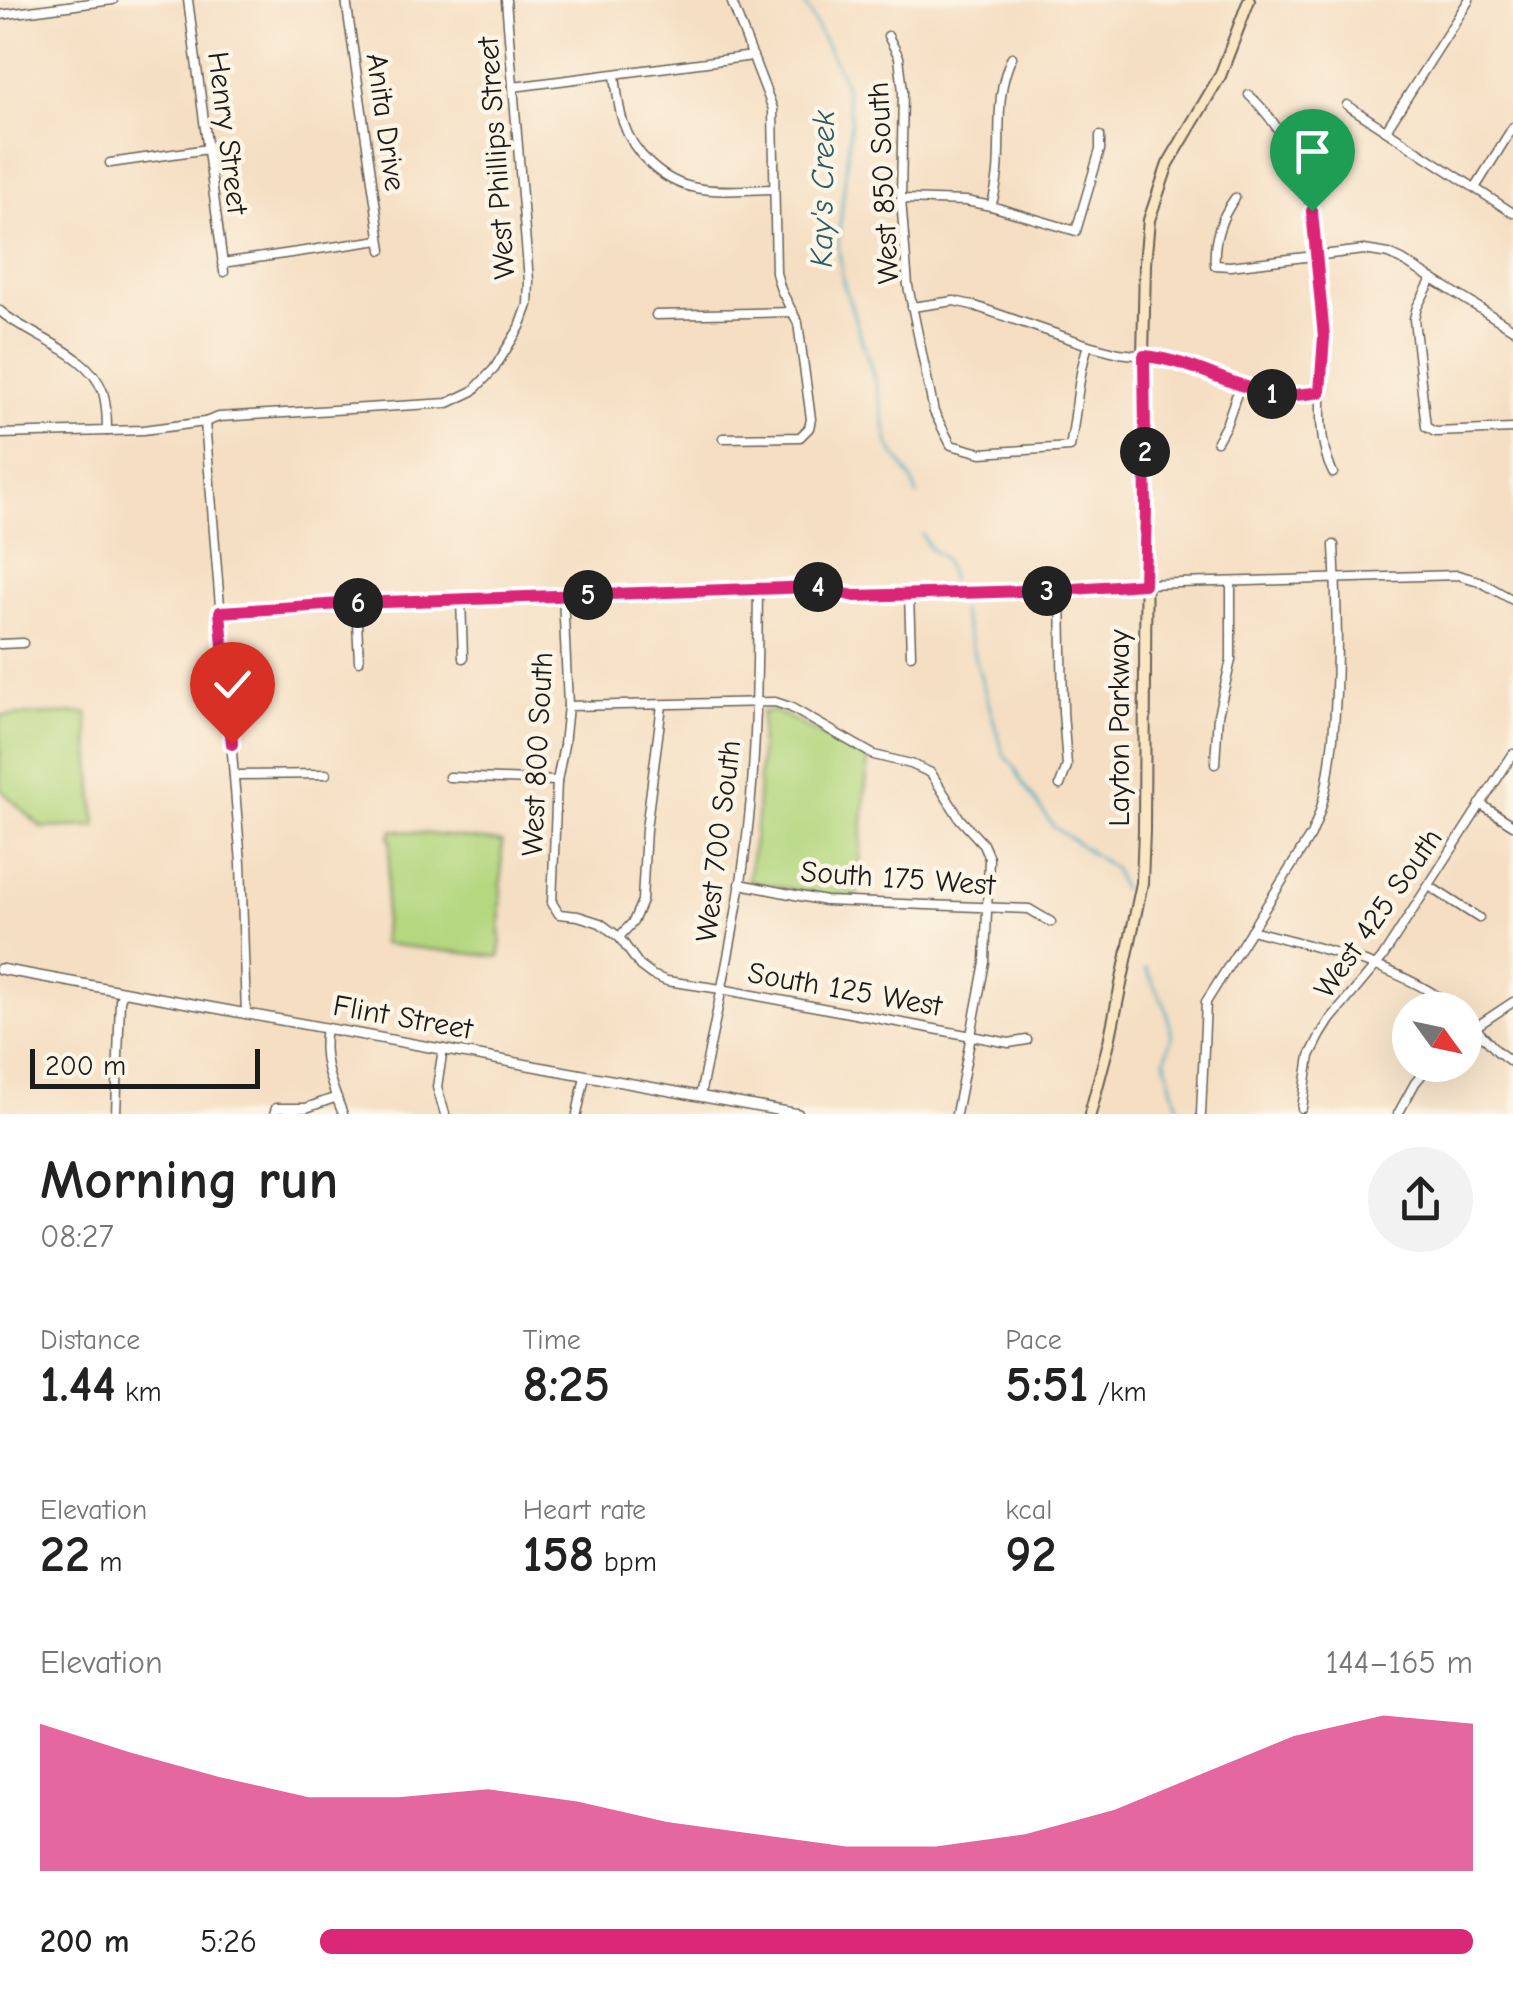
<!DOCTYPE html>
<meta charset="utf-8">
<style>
body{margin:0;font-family:"Comic Neue",sans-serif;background:#f2f2f2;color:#222;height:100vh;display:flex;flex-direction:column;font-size:38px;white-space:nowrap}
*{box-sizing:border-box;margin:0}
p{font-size:32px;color:#767676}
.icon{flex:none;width:55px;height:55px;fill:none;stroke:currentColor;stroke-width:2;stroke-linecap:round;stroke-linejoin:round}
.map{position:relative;height:1114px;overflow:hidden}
.details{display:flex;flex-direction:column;background:#fff;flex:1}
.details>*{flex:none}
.needle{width:65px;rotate:123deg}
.tools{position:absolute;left:1392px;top:992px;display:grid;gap:20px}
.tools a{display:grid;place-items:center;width:90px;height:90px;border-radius:50%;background:#fff;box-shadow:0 10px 40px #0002;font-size:50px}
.scale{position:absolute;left:30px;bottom:25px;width:230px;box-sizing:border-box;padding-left:10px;border:5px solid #1c1c1c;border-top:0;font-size:28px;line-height:35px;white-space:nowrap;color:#1c1c1c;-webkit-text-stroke:8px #fcf5e5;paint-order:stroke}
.pin{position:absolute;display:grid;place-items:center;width:85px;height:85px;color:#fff;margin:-102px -42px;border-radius:50% 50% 50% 0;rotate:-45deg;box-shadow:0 0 10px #0007}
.pin .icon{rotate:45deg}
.km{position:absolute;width:50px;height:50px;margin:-25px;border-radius:50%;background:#222;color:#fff;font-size:28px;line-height:50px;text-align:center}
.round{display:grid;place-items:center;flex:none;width:105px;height:105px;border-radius:52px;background:#f2f2f2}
.overview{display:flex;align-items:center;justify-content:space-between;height:170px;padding:0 40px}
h1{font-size:55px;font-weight:700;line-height:75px}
.stats{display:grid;grid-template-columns:repeat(3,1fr);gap:15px;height:170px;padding:10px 40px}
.stats div{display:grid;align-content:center}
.stats b{font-size:50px;font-weight:700}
.stats small{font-size:28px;font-weight:400}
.stats p{font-size:28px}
.chart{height:280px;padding:20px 40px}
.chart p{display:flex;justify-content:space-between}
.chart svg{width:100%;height:180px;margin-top:10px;fill:#db2777;opacity:.7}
ul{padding:0 40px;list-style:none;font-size:32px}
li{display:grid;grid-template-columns:160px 120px 1fr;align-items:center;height:75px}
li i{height:25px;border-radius:12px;background:#db2777}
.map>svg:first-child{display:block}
.green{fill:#b4d77f;stroke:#687a4e;stroke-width:2.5}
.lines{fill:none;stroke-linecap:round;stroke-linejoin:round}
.stream{stroke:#41aac1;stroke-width:2.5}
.minor-casing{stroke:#686056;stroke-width:11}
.tertiary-casing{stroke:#686056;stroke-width:12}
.secondary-casing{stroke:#686056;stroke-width:14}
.minor{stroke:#fff;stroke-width:8}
.tertiary{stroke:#fff;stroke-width:9}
.secondary{stroke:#fbe6c4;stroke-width:10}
.route-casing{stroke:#fff;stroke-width:20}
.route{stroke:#db2777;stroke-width:12}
.labels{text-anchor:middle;stroke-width:9;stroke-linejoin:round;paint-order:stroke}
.street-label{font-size:30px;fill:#1c1c1c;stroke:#fcf5e5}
.water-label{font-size:32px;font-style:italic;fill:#2d5c66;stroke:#fcf5e5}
</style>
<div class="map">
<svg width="1513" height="1114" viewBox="0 0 1513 1114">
<rect width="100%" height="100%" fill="#fcf5e5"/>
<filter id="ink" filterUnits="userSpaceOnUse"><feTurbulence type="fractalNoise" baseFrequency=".01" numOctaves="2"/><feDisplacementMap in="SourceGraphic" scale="20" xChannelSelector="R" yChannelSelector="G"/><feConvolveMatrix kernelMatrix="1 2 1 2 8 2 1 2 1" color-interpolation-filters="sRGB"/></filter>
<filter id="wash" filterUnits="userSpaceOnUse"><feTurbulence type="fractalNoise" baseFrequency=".0048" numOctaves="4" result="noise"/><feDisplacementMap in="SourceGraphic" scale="40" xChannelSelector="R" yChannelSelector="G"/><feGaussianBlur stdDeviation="2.25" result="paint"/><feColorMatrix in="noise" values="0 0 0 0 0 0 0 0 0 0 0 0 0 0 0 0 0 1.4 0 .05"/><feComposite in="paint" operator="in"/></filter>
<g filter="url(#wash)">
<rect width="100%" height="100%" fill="#f5dec2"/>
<g class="green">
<polygon points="776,711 868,760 857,896 823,895 748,881 757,818 762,712"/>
<polygon points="87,713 96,826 42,828 0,789 0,716"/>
<polygon points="393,830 502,842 500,957 382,944 391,840 389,838"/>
</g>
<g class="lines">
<g class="stream">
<polyline points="803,0 843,78 851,120 838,244 843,282 877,387 889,445 912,480 917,495"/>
<polyline points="922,534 930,549 944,558 951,581"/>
<polyline points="961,611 1004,755 1014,766 1023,784 1054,827 1114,869 1122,889"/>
<polyline points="1145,968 1166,1008 1172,1035 1165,1060 1180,1114"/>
</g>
</g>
</g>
<g filter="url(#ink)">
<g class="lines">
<defs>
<g id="minor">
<polyline points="188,0 224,272"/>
<polyline points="346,0 382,250"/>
<polyline points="0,15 113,0"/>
<path d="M 888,36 L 899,57 L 903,91 L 901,199 L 908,286 L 934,412 L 951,445 L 981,453 L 1070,447 C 1077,413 1077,378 1088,345"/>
<path d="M 615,75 C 617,91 618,107 623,122 C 633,153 662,182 696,188 C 721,193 749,189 774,189"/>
<polyline points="513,87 753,56"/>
<path d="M 1249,95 C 1279,122 1302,167 1311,207 C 1316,232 1316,259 1319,284 C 1321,306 1325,329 1323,352 C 1322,390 1315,439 1333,473"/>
<polyline points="1347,105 1513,213"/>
<polyline points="1386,130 1469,0"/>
<polyline points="110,163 208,149"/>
<polyline points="1475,188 1513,127"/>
<path d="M 1235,198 C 1221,217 1213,241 1215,265 L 1230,266 L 1364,250 L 1389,254 L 1402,260 L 1513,329"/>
<polyline points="901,199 966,201 991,206 1076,231 1100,150 1100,136"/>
<path d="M 991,206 C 1008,157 989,104 1012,57"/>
<polyline points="222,263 380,240"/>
<polyline points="1432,279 1417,307 1414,319 1426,427 1435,432 1513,429"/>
<polyline points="912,307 954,301 972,305 1088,345 1119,353 1169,359 1268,393 1294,395 1319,392"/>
<path d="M 0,311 C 30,337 89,352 103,392 C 107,405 107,418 107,431"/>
<polyline points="656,315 793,312"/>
<polyline points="205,422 241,863 246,1014"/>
<polyline points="0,434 143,430 205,422 219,417 448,403 473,391 494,369 520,327 528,305 529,281 506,0"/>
<polyline points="723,438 800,437 809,428 811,419 798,323 781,290 776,273 773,109 731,0"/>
<polyline points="1217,441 1226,425 1240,385"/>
<polyline points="909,594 911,655"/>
<polyline points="563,595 568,706 564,745 557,781 552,903 559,914 578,916 600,923 619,937 640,966 652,975 667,981 721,989 1009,1043 1027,1040"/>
<polyline points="461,599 463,658"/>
<polyline points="356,603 359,661"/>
<polyline points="220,612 356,603 812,587 855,596 1061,591 1144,584 1458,575 1479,581 1513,600"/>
<polyline points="0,644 23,643"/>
<polyline points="568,706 775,702 790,707 874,755 911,764 931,773 960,819 983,844 989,858 985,962 956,1114"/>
<polyline points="1215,764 1218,715 1231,660 1231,583"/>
<polyline points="234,775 326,774"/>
<polyline points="449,777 557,781"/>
<polyline points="1060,785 1067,766 1063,712 1061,591"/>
<polyline points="1480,804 1513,825"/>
<polyline points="740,884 825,901 1029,909 1051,922"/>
<polyline points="1429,886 1479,918"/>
<path d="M 1251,930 C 1322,949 1397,963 1457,1010"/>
<polyline points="619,937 633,922 642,901 646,829 662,705"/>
<polyline points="1465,1017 1497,1051 1513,1063"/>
<path d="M 326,1028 C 320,1059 332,1086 343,1114"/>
<polyline points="1465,1034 1513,1002"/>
<polyline points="443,1049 437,1087 445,1114"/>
<path d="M 700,1096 C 718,1004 740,911 749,818 C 757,742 757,666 758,590"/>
<polyline points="1302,1108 1310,1056 1320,1036 1330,1020 1382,958 1513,754"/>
<polyline points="116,1114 120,1000 123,992"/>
<polyline points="274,1114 276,1108 306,1108 337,1097"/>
<polyline points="577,1114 585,1076"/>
<path d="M 1201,1114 L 1206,1002 L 1311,835 C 1326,801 1329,774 1333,738 C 1339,673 1337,610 1334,545"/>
<polyline points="1398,1114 1415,1083 1430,1065"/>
</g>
<polyline id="tertiary" points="0,969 798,1114"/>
<polyline id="secondary" points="1090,1114 1109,1042 1142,883 1144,830 1146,511 1143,356 1145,264 1149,220 1168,164 1220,76 1249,0"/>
</defs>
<use href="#minor" class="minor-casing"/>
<use href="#tertiary" class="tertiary-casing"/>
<use href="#secondary" class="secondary-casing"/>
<use href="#minor" class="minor"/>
<use href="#tertiary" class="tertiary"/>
<use href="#secondary" class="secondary"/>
</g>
</g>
<g class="lines" filter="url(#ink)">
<defs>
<path id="route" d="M 232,744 L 220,612 L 356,603 L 812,587 L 855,596 L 1060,590 L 1144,584 L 1146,510 L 1144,356 C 1187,360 1223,382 1264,392 C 1283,397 1301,395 1320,392 L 1324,337 L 1312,211"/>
</defs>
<use href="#route" class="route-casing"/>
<use href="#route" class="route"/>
</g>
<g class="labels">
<g class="street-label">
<text transform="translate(386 122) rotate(82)" y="10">Anita Drive</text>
<text transform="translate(228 133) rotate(83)" y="10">Henry Street</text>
<text transform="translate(496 158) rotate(-94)" y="10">West Phillips Street</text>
<text transform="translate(883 183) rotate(-93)" y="10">West 850 South</text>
<text transform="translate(1119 728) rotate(-90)" y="10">Layton Parkway</text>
<text transform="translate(537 754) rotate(-87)" y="10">West 800 South</text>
<text transform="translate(718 841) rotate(-83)" y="10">West 700 South</text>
<text transform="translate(898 878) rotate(4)" y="10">South 175 West</text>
<text transform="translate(1378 913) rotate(-55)" y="10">West 425 South</text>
<text transform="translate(845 989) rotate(10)" y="10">South 125 West</text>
<text transform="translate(403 1017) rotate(10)" y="10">Flint Street</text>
</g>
<g class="water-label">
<text transform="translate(822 189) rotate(-89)" y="11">Kay's Creek</text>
</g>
</g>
</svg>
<div class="tools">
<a><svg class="needle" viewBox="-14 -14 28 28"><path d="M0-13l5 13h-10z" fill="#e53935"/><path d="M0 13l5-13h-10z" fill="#767676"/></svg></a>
</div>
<div class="scale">200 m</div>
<div class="pin" style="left:1312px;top:211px;background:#1e9e55"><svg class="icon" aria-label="arrive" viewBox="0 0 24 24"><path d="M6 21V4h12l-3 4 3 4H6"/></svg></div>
<div class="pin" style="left:232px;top:744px;background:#d93025"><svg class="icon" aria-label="check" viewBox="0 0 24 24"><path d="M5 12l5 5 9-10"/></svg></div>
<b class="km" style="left:1272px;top:394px">1</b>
<b class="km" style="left:1145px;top:452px">2</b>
<b class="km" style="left:1047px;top:591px">3</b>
<b class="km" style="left:818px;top:587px">4</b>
<b class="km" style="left:588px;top:595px">5</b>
<b class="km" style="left:358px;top:603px">6</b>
</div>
<section class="details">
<div class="overview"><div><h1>Morning run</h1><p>08:27</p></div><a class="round"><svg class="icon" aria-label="share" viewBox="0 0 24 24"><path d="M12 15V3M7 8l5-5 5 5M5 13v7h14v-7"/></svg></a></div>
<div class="stats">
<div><p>Distance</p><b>1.44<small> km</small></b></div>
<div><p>Time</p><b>8:25</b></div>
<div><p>Pace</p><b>5:51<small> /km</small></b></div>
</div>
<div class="stats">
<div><p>Elevation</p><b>22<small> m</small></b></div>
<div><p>Heart rate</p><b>158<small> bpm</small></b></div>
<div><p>kcal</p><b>92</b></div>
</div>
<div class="chart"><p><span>Elevation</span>144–165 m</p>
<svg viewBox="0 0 160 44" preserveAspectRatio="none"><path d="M0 44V8L10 15L20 21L30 26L40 26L50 24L60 27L70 32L80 35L90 38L100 38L110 35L120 29L130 20L140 11L150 6L160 8V44z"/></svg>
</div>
<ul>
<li><b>200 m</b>5:26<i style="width:100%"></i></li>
</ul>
</section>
